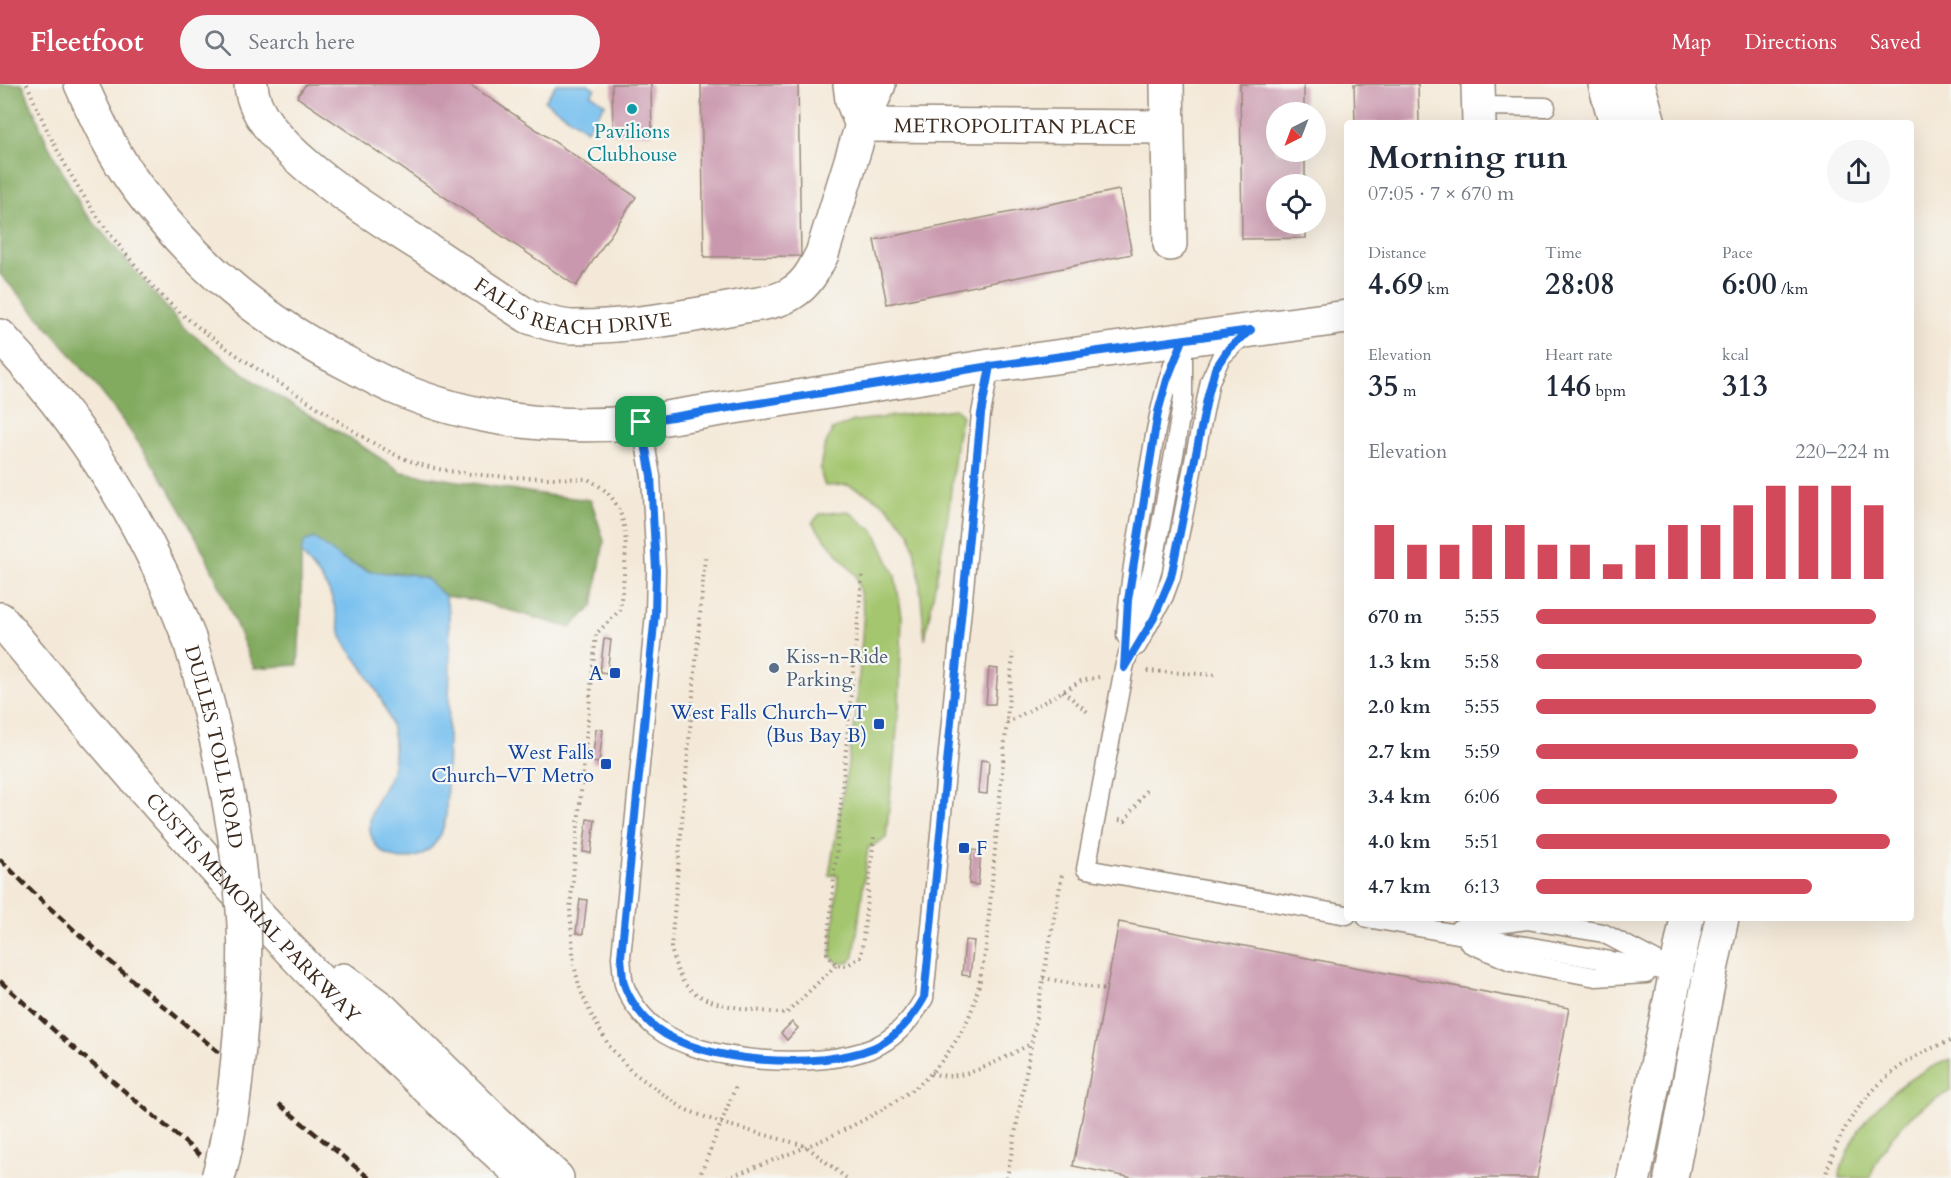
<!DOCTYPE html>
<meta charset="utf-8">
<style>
body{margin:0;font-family:Cardo,serif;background:#f6f6f7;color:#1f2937;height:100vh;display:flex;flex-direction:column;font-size:22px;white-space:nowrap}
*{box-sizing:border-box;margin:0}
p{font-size:20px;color:#747a83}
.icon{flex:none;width:33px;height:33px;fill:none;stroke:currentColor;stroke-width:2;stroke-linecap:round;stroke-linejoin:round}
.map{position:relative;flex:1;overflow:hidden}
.sheet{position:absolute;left:1344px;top:36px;width:570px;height:801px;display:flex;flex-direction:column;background:#fff;border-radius:6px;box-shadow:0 6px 24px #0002}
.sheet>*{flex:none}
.needle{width:39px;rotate:222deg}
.fabs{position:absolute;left:1266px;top:18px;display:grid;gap:12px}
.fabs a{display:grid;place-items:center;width:60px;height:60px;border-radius:50%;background:#fff;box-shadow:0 6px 24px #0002;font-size:30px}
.pin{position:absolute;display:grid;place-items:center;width:51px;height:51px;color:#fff;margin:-26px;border-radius:12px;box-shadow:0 3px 9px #0006}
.round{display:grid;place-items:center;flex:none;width:63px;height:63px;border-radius:32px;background:#f6f6f7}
.headline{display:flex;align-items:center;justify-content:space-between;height:102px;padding:0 24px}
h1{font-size:33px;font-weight:700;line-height:45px}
.metrics{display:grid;grid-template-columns:repeat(3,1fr);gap:9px;height:102px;padding:6px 24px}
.metrics div{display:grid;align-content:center}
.metrics b{font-size:30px;font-weight:700}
.metrics small{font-size:16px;font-weight:400}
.metrics p{font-size:16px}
.chart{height:168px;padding:12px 24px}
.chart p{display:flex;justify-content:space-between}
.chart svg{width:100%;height:108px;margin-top:6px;stroke:#d1495b;stroke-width:6}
ul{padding:0 24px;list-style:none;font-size:20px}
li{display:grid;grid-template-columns:96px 72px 1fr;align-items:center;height:45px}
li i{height:15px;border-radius:8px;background:#d1495b}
header{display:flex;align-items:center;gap:36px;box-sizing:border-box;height:84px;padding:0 30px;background:#d1495b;color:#fff}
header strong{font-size:28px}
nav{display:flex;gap:33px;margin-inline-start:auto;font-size:21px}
.search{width:420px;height:54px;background:#f6f6f7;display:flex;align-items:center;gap:15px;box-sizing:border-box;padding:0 21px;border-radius:33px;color:#747a83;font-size:22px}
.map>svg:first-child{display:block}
.green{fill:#a4c66e;stroke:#707846;stroke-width:1.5}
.forest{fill:#83ab61;stroke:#5f6a40;stroke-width:1.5}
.water{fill:#77c0ef;stroke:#597586;stroke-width:1.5}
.building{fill:#ca98ae}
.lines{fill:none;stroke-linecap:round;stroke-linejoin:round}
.service-casing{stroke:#988a7b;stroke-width:21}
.minor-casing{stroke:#988a7b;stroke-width:36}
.motorway-casing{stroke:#988a7b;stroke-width:36}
.path{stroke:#988a7b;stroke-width:4;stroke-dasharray:1.5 4.5;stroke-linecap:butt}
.service{stroke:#fff;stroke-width:18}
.minor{stroke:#fff;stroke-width:33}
.motorway{stroke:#fff;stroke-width:33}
.rail{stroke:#3b2a1e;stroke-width:4.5;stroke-dasharray:9 4.5;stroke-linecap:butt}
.motorway-bridge-casing{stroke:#988a7b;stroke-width:36;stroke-linecap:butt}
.motorway-bridge{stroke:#fff;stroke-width:33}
.route-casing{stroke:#fff;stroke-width:12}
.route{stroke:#1a73e8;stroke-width:8}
.culture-dot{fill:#0f9aa8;stroke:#f6f6f2;stroke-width:2}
.service-dot{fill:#5c6f8a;stroke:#f6f6f2;stroke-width:2}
.transit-dot{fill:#1a4fb4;stroke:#f6f6f2;stroke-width:2}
.labels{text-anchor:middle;stroke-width:4.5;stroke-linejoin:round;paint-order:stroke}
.street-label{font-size:20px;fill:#3b2a1e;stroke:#f6f6f2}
.culture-label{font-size:20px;fill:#0d838f;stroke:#f6f6f2}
.service-label{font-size:20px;fill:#4e5e75;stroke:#f6f6f2;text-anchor:start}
.transit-label{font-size:20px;fill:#164399;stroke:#f6f6f2;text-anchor:end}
</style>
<header>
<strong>Fleetfoot</strong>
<div class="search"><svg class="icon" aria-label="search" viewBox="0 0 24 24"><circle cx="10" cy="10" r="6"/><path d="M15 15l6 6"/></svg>Search here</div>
<nav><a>Map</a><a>Directions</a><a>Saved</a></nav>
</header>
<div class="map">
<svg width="1951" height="1094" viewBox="0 0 1951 1094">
<rect width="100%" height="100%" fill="#f6f6f2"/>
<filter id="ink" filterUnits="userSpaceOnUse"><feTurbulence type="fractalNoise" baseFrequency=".0167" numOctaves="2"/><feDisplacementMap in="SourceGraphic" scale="12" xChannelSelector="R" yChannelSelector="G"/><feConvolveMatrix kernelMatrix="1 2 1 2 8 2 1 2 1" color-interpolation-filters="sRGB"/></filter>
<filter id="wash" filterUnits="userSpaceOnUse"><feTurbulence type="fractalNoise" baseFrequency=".008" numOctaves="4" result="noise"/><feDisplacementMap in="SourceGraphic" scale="24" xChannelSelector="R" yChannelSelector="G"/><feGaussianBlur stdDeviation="1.35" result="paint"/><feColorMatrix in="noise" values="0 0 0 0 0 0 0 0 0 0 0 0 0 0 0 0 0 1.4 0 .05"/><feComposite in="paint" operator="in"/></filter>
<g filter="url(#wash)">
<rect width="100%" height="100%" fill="#f4e9d8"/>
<g class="green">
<path d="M 955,325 L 962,332 L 957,353 L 948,432 L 925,555 L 918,482 L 910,449 L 886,421 L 868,410 L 848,401 L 825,402 C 816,382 823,365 832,346 L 854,337 Z"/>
<polygon points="848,427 875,448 895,492 902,532 899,626 886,754 868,764 854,873 848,879 838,879 831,873 838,792 829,791 856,633 864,526 856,492 812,439 820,430"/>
<path d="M 1951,975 L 1951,1007 C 1913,1024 1883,1055 1870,1094 L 1839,1094 C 1851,1038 1898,994 1951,975 Z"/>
</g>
<path class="forest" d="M 0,0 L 23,0 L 47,59 L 83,126 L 184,244 L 265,305 L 354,357 L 401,388 L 547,411 L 591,416 L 604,457 L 593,522 L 570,544 L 474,516 L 445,512 L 436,503 L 410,490 L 372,488 L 342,475 L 301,469 L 301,525 L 298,581 L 254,584 C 234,536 215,487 190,442 C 140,350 71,267 0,190 Z"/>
<g class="water">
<polygon points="556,0 588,0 595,5 591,10 605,20 587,46 545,17"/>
<path d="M 314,454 L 342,475 L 360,484 L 372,488 L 410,490 L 425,494 L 445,512 L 449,528 L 450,578 L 446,733 C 444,742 442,750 436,758 C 419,782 380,781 371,751 C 364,729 385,706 392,687 C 393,682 394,675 394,669 C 397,638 375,602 358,577 C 353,571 348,565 344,558 C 338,544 337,529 332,514 C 326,497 312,484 301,469 L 304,458 Z"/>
</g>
<g id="blocks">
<g class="building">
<polygon points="306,0 469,0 636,113 576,202 297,13"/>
<polygon points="612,0 651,0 652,50 613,50"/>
<polygon points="701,0 798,0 801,172 704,173"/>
<polygon points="1240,0 1304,0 1304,28 1276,28 1276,68 1305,68 1305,100 1276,100 1276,140 1306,140 1306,154 1242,155"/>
<polygon points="1354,0 1418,0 1419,39 1355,39"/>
<polygon points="1119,106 1132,170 887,220 874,156"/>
<polygon points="604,555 611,556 607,589 600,588"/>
<polygon points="989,584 998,585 995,620 986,620"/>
<polygon points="596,645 603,646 599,679 592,678"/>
<polygon points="981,676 989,677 987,710 978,709"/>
<polygon points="587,735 595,736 591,769 583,768"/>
<polygon points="972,766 981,767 978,801 969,800"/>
<polygon points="580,815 587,816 583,850 576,849"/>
<polygon points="1119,838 1569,924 1537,1094 1133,1094 1073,1082"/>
<polygon points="965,856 974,857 970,892 962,891"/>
<polygon points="792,938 798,944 787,956 781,949"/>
</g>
</g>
</g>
<g filter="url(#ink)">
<use href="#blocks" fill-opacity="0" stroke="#988a7b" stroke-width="1.5"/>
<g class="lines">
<defs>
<g id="service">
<polyline points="1479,22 1546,23"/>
<polyline points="1183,256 1183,314 1175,365 1153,483 1124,584 1086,785 1347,831"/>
<path d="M 641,338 L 651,392 L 656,486 L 655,530 L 621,873 C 622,881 622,891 624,900 C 629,916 643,934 656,944 C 702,980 820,986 873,964 C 896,954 912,935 924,914 L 981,330 L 990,282"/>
<path d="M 1126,552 C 1128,506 1136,462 1144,416 C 1153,363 1159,315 1179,265"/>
<polyline points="1137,562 1164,512 1171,493 1210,297 1221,273 1244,251"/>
<polyline points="1367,834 1684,890"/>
<polyline points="1459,845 1527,836 1603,849 1660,879"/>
<polyline points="1469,859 1511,877 1596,893 1646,890"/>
</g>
<g id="minor">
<path d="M 81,0 C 97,36 114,72 137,103 C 196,182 264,238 352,282 C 366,289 381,298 396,304 C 472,337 560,346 641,338 L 990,282 L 1347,233"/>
<path id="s1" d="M 251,0 C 253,60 373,130 419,160 C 456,184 492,209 529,233 C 544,238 559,243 574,243 C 629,243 685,233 739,223 C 756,220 777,219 792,209 C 807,200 814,186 822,170 L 862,41 L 879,0"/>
<polyline points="850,0 852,16 862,41"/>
<polyline points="1167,0 1170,160"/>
<polyline points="1478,0 1479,39"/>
<polyline points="1605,0 1616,39"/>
<polyline points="1638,0 1649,39"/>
<path id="s2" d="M 862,41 L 1167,43"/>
<polyline points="1709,895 1722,834"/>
<polyline points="1634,1094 1687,834"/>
</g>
<g id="motorway">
<path d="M 0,252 C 65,321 120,401 160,486 C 171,508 180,531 189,554"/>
<path id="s3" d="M 0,535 C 163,732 333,925 526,1094"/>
<polyline points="343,896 383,926 492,1034 557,1094"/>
<polyline points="1671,1094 1709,895"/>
</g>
</defs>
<use href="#service" class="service-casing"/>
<use href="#minor" class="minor-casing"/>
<use href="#motorway" class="motorway-casing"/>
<g class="path">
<path d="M 27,0 C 55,69 87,125 136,182 C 146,193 155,206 166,216 C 208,255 265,290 314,321 C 350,344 386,372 429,383 C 480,395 535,393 587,395 C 641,420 624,479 620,526 L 596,550 L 570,825 L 574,881 L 580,905 L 591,930 L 609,962 L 631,987 L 684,1025 L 721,1039 L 806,1062 L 846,1094"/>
<path d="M 705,474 L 671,864 C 674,876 677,889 684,899 C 704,925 755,925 786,930 L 836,881"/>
<polyline points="862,492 827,869 836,881 846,882 861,873 874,753"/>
<polyline points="1147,587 1217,591"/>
<polyline points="1063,607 1090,630"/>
<polyline points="1007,639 1081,597 1099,593"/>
<polyline points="1119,736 1125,737 1148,704"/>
<polyline points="1043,894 1106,906"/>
<path d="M 931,989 C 965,1000 1001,974 1031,960"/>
<polyline points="699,1094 736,1002"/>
<path d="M 727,1094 C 791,1069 860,1045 916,1003 C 935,988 952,965 964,943 C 977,919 981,891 986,864 L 1013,569"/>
<polyline points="1007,1094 1062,791"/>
<path d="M 1825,1094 C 1841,1031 1888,977 1951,957"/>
</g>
<use href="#service" class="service"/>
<use href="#minor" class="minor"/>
<use href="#motorway" class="motorway"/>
<g class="rail">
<path d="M 0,775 C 70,848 151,911 228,976"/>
<polyline points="0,897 69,960 201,1072"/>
<polyline points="279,1020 369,1094"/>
</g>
<defs>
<g id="motorway-bridge">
<path id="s4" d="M 189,554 C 216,642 236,734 243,826 C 247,871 243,919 239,963 C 235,1007 230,1052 218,1094"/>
</g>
</defs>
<use href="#motorway-bridge" class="motorway-bridge-casing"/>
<use href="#motorway-bridge" class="motorway-bridge"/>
</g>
</g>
<g class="lines" filter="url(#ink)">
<defs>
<path id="route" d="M 641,338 L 651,392 L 656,486 L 655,530 L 621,873 C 622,881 622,891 624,900 C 629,916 643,934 656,944 C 702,980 820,986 873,964 C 896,954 912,935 924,914 L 981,330 L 990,282 L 1251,246 L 1229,264 L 1215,285 L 1207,315 L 1171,493 L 1154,534 L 1124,584 L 1128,516 L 1158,328 L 1167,296 L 1183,256 L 990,282 L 641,338"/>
</defs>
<use href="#route" class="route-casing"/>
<use href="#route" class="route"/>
</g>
<circle class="culture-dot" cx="632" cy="25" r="6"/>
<circle class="service-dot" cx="774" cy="584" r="6"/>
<g class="transit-dot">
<rect x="609" y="583" width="12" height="12" rx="3"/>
<rect x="873" y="634" width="12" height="12" rx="3"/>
<rect x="600" y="674" width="12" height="12" rx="3"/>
<rect x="958" y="758" width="12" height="12" rx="3"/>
</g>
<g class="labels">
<g class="street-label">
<text dy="7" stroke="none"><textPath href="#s2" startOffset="153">METROPOLITAN PLACE</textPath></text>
<text dy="7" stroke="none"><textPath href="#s1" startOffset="411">FALLS REACH DRIVE</textPath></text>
<text dy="7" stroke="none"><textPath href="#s4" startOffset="112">DULLES TOLL ROAD</textPath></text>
<text dy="7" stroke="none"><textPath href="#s3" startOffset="384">CUSTIS MEMORIAL PARKWAY</textPath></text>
</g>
<g class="culture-label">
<text x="632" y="54">Pavilions<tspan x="632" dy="23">Clubhouse</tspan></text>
</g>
<g class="service-label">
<text x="786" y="579">Kiss-n-Ride<tspan x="786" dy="23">Parking</tspan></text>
</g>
<g class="transit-label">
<text x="603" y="596">A</text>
<text x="867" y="635">West Falls Church–VT<tspan x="867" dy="23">(Bus Bay B)</tspan></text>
<text x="594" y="675">West Falls<tspan x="594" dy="23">Church–VT Metro</tspan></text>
<text x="976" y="771" text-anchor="start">F</text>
</g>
</g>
</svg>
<div class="fabs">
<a><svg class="needle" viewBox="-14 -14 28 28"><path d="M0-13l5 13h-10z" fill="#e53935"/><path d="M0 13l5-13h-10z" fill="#747a83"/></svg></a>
<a><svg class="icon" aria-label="locate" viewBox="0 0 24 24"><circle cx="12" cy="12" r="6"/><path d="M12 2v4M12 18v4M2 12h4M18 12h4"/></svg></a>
</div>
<div class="pin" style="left:641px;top:338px;background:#1e9e55"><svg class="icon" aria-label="arrive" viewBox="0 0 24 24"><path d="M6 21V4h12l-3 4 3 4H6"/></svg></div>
<section class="sheet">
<div class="headline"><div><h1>Morning run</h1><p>07:05 · 7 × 670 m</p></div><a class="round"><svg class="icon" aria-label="share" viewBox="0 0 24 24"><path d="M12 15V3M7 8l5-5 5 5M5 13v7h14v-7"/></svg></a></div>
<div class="metrics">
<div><p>Distance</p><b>4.69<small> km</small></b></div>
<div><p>Time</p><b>28:08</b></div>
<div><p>Pace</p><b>6:00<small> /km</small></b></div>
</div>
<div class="metrics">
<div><p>Elevation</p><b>35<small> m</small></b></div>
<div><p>Heart rate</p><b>146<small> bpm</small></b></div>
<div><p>kcal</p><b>313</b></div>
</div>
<div class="chart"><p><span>Elevation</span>220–224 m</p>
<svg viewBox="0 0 160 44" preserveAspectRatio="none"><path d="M5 44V22M15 44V30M25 44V30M35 44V22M45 44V22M55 44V30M65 44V30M75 44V38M85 44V30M95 44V22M105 44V22M115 44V14M125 44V6M135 44V6M145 44V6M155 44V14"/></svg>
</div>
<ul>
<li><b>670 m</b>5:55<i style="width:96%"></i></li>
<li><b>1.3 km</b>5:58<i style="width:92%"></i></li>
<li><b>2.0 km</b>5:55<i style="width:96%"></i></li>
<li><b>2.7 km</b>5:59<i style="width:91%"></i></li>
<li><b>3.4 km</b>6:06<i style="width:85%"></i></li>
<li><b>4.0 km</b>5:51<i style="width:100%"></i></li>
<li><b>4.7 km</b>6:13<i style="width:78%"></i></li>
</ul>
</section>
</div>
